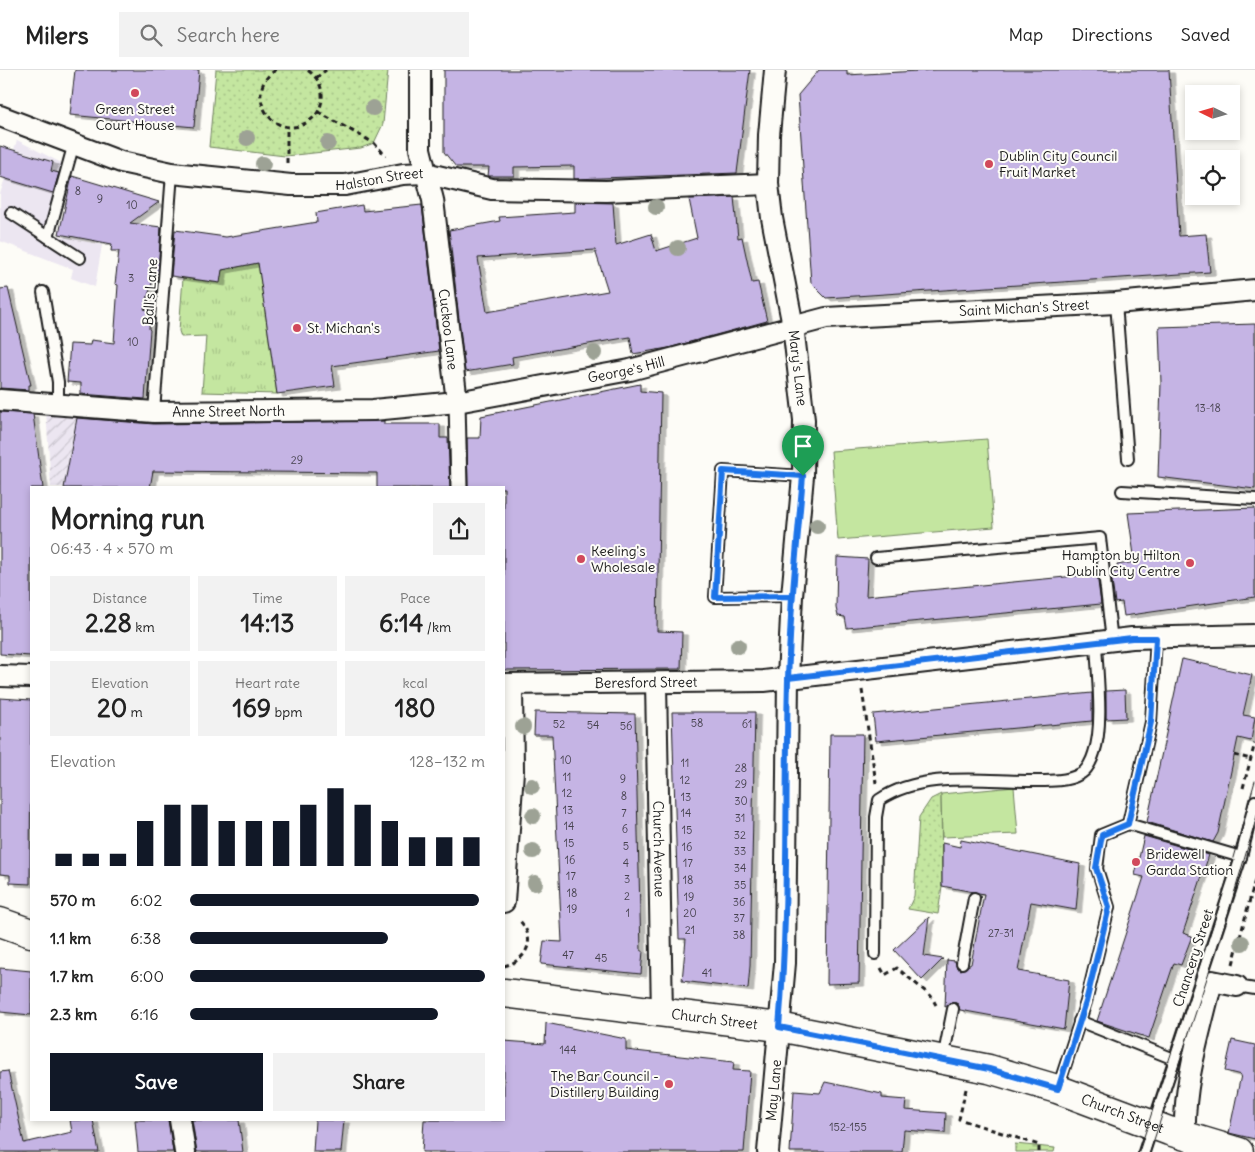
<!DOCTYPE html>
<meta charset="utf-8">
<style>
body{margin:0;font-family:Delius,sans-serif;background:#f2f2f2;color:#222;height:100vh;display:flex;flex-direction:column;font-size:19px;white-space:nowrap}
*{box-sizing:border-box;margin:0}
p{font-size:16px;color:#767676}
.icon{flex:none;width:28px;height:28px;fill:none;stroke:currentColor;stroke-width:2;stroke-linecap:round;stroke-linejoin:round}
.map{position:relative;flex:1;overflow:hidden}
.details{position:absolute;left:30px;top:416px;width:475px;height:635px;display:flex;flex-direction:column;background:#fff;border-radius:0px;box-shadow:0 2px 8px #0003}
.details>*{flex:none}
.needle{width:32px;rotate:275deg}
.tools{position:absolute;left:1185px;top:15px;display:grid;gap:10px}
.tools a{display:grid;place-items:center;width:55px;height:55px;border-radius:0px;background:#fff;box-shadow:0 2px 8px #0003;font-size:25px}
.pin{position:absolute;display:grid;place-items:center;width:42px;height:42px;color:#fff;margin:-51px -21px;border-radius:50% 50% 50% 0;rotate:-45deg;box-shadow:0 0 5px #0007}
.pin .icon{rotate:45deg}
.round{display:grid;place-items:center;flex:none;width:52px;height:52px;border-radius:0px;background:#f2f2f2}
.overview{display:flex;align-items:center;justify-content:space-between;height:85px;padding:0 20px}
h1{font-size:28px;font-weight:700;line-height:38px}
.figures{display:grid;grid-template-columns:repeat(3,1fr);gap:8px;height:85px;padding:5px 20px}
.figures div{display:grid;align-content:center;border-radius:0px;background:#f2f2f2;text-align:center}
.figures b{font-size:25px;font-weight:700}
.figures small{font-size:14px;font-weight:400}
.figures p{font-size:14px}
.chart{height:140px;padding:10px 20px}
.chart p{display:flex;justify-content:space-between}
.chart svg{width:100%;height:90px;margin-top:5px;stroke:#111827;stroke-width:6}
.cta{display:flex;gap:10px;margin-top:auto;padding:10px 20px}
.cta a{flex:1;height:58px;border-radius:0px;background:#111827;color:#fff;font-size:20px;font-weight:700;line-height:58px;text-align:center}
.cta a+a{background:#f2f2f2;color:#222}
ul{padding:0 20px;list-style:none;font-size:16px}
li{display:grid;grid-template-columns:80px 60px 1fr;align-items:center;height:38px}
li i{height:12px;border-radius:6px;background:#111827}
header{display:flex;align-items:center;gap:30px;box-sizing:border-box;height:70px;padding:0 25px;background:#fff;border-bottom:1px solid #e0e0e0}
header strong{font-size:24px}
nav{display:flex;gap:28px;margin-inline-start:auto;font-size:18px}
.search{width:350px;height:45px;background:#f2f2f2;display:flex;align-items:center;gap:12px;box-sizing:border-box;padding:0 18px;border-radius:0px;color:#767676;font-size:19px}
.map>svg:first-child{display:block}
.built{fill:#ece6f1}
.industrial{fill:url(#industrial-furrows)}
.grass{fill:url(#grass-tufts);stroke:#70815e}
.cemetery{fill:url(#cemetery-stones);stroke:#70815e}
.park{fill:url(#park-dots);stroke:#70815e}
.garden{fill:#c4e6a0;stroke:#70815e}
.building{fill:#c5b4e4;stroke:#1c1c1c;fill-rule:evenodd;filter:url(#shadow)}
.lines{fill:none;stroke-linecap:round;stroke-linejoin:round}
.service-casing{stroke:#1c1c1c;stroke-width:14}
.pedestrian-casing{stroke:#1c1c1c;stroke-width:19}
.minor-casing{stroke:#1c1c1c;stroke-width:24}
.secondary-casing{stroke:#1c1c1c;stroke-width:31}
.path{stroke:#1c1c1c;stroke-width:3;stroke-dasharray:5 4;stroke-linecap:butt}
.service{stroke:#fdfcf7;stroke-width:10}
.pedestrian{stroke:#fdfcf7;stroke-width:15}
.minor{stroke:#fdfcf7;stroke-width:20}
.secondary{stroke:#fdfcf7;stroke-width:28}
.tram{stroke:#1c1c1c;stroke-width:1}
.tree{fill:#9da295}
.route-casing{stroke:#fff;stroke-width:10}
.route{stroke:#1a73e8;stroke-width:6}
.poi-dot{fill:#d1495b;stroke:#fdfcf7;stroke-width:2}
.labels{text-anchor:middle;stroke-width:4;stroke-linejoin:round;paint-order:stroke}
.number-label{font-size:11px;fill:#46424e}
.poi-label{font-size:14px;fill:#1c1c1c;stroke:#fdfcf7;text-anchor:start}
.street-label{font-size:14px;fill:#1c1c1c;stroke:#fdfcf7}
</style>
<header>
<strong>Milers</strong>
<div class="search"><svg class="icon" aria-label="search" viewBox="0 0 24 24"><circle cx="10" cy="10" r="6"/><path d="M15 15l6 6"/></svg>Search here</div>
<nav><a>Map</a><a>Directions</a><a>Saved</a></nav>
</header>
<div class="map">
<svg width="1255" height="1082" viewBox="0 0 1255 1082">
<defs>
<pattern id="industrial-furrows" width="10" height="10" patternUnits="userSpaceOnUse" patternTransform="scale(1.25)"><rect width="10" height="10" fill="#ece6f1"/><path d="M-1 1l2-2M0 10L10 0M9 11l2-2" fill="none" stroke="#cac5ce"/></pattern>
<pattern id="grass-tufts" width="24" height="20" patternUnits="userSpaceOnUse" patternTransform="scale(1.25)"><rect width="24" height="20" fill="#c4e6a0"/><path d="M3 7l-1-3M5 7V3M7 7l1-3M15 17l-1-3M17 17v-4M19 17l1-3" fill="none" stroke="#a8c589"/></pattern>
<pattern id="cemetery-stones" width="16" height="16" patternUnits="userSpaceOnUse" patternTransform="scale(1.25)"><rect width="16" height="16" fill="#c4e6a0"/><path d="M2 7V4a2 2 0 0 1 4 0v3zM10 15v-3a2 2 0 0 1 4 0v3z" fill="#a8c589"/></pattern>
<pattern id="park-dots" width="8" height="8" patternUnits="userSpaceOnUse" patternTransform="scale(1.25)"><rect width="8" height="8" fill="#c4e6a0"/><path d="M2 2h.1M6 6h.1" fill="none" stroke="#a8c589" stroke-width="1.8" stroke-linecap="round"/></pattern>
<filter id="shadow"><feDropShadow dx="5.5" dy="3" stdDeviation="0" flood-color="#0004"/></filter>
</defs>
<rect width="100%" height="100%" fill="#fdfcf7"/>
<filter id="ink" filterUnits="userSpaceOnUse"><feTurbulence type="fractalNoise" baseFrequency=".02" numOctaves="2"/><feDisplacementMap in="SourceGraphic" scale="10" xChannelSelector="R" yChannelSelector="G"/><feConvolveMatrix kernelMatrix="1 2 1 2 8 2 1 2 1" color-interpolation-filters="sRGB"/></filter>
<g filter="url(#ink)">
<polygon class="built" points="17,70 71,98 56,165 102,175 95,217 71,208 73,199 0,171 0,124"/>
<polygon class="industrial" points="46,340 165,351 156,363 150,417 51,417"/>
<polygon class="grass" points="258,193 277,324 202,322 206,266 181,267 179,261 183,208 219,213 222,200"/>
<polygon class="cemetery" points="1015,1074 1055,1078 1054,1082 1015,1082"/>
<g class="park">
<polygon points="216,0 388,0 383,54 374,73 361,78 285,86 209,77"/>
<polygon points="941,724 942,816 938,844 908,839 914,826 919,747 931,729"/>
</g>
<g class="garden">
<polygon points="987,369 994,457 838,470 831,381"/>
<polygon points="1014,717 1018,764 942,767 941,724"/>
</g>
<g class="building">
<polygon points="75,0 199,0 194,57 70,45"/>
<polygon points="444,0 750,0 737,103 574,109 574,96 514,97 514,106 488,106 489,97 456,97 444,82"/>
<polygon points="819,0 847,0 847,5 936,0 1169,0 1179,166 1206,164 1210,202 826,228 811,213 798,25"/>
<polygon points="0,76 53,92 51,101 59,103 53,123 0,107"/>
<polygon points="72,106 159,132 130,153 161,157 158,204 155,203 144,239 150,241 149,259 150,260 145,329 81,324 81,313 67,312 70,274 90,275 91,270 114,273 118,215 115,214 119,181 111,181 112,174 59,164"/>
<path d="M 734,127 L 738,168 L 742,167 L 752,213 L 758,212 L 767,251 L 668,278 L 633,284 L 630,267 L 512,287 L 513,294 L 465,302 L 449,160 L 500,151 L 499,147 L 575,142 L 575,132 L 613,133 L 616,175 L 651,164 L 656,181 L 697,168 L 689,129 ZM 595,180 L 608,221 L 487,242 L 478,188 Z"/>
<polygon points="362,135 363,141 422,135 439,281 332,296 335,316 277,324 258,193 222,200 220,213 171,206 175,160 226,167 317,152 316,143"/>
<polygon points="8,218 31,315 29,315 29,320 0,318 0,219"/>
<polygon points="1255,254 1255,419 1158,407 1161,313 1159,257"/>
<polygon points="640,314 640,321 661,323 657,561 682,562 681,599 504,600 504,418 468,418 467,368 480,368 481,346"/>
<polygon points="0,342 33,344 43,418 31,418 31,586 0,584"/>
<polygon points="77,348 154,354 384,351 384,354 440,354 440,368 448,368 450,418 377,418 377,403 153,401 150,418 64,418"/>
<polygon points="1255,438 1255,527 1124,546 1122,532 1115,533 1111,503 1118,502 1117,495 1135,492 1128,443"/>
<polygon points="837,487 868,489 866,526 1097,504 1101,534 847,558 845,547 838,546 836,538"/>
<polygon points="1182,589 1252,605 1243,645 1255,647 1251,671 1238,668 1218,763 1213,772 1147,752"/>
<polygon points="1125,620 1126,648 1106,649 1106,621"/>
<polygon points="1092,623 1092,651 876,671 873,644"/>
<polygon points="0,628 31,630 30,814 10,813 10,805 0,804"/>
<polygon points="535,642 635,644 641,881 643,881 641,904 541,894 544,871 562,872 552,665 534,665"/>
<polygon points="672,642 755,642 750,896 748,919 682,911 686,869 679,869"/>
<polygon points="830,664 863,664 859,913 827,914"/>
<polygon points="1144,766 1209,785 1183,863 1192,866 1181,895 1174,893 1149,968 1097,951 1144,807 1135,805"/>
<polygon points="961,770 1080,794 1076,840 1031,832 1018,901 1069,910 1064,959 960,940 958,934 954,932 945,937 947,890 955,891 957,898 961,900 971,894 984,824 942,816 942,773 960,777"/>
<polygon points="929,847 924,886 943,889 922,910 894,880"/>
<polygon points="0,898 31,901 31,945 0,942"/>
<polygon points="546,953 626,969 626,980 734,992 733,1000 750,1001 744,1082 422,1082 424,1050 504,1050 504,971 545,974"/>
<polygon points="1232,970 1255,975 1255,1069 1229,1063 1241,1005 1225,1001"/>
<polygon points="8,1001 24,1073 72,1062 70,1050 93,1050 99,1082 0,1082 0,1002"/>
<polygon points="825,1012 882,1024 882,1028 906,1030 905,1040 946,1043 945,1063 904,1060 902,1082 790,1082 794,1021 820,1023"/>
<polygon points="135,1050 168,1050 173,1082 138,1082"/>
<polygon points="192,1050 239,1050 243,1082 197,1082"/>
<polygon points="315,1050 344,1050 341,1082 313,1082"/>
</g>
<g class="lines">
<defs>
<g id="service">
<polyline points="11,143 80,188"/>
<polyline points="48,167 74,73"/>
<polyline points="43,222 58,312 58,335"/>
<polyline points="1116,233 1128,389"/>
<polyline points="154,342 172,103"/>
<polyline points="1122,421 1255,429"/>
<polyline points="876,488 1100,468 1112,571"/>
<polyline points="792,526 715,527 723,401 803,406"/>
<polyline points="1156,568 1151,652 1128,754 1241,787"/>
<path d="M 875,884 L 876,747 L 879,730 C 922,701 982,711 1031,711 C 1046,711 1067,712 1080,704 C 1087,701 1092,690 1094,683 C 1104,656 1097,602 1096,573"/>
<polyline points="962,893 974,828"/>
<polyline points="1237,916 1255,919"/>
<polyline points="1079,951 1174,989"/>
<polyline points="943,989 953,939"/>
<polyline points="1058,1018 1086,932 1109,837 1097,799 1101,765 1128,754"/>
<polyline points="1144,1082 1241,787 1255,731"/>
</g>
<polyline id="pedestrian" points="457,332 459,418"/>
<g id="minor">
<path id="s1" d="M 420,0 L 420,79 L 433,130 L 457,332"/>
<path id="s2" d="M 0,46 L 121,92 L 172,103 L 291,115 L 345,115 L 403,104 L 425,103 L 492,119 L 606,121 L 768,114"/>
<path id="s3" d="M 0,330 L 154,342 L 373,340 L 457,332 L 630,300 L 826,248 L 1116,233 L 1255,220"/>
<polyline points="0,606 31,607"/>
<path id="s4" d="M 656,613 L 662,944"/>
<path id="s5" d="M 504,614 L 764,611 L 1132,568 L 1255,565"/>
<polyline points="504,832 513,701 512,614"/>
<polyline points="180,1050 185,1082"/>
<path d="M 1185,1066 C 1183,1014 1200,962 1212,911 L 1237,916"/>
<path id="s6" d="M 768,1082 L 785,893 L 788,608 L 792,526 L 803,406 L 804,350 L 793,256 L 772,148 L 768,114 L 769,65 L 775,0"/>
</g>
<g id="secondary">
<polyline points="0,852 31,863"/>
<path id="s7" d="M 504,923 L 779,957 L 989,999 L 1057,1019 L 1169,1061 L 1239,1082"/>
</g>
</defs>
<use href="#service" class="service-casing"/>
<use href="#pedestrian" class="pedestrian-casing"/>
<use href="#minor" class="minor-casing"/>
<use href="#secondary" class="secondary-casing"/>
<g class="path">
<path d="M 276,0 C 240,22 275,75 309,51 C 317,46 321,38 322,29 C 323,17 317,6 307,0"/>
<polyline points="316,8 326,0"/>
<polyline points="318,42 374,73 386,86"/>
<polyline points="287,93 287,57"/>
<polyline points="862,620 876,713"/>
<polyline points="1234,685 1251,689"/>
<polyline points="1243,718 1255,673"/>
<polyline points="1233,894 1255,810"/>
<path d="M 504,896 C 529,890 537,867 518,849"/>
<polyline points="881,898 885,905 897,898 931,926 936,935"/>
<polyline points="966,1019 959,1049 1039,1075 1039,1082"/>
</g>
<use href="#service" class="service"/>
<use href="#pedestrian" class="pedestrian"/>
<use href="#minor" class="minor"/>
<use href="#secondary" class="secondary"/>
<g class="tram">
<polyline points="1139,1082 1218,840 1255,711"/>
<polyline points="1150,1082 1228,844 1255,753"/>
</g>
</g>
<g class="tree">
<circle cx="373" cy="38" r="8"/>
<circle cx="247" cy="68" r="8"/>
<circle cx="328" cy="73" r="8"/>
<circle cx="263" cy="94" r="8"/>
<circle cx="656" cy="137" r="8"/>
<circle cx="678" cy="178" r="8"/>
<circle cx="594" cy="283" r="8"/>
<circle cx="817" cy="456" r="8"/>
<circle cx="738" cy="576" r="8"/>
<circle cx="523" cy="657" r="8"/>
<circle cx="532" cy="716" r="8"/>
<circle cx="533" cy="746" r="8"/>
<circle cx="533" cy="781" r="8"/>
<circle cx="535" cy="813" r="8"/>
<circle cx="1242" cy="873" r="8"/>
</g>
</g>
<g class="lines" filter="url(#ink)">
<defs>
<path id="route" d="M 803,406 C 797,474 790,541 788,609 C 785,725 789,842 779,957 L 989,999 L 1058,1019 L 1086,932 L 1109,837 L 1096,798 L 1102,765 L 1128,754 L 1151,652 L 1156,568 L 1132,568 L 788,608 L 792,526 L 715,527 L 723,401 L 803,406"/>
</defs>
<use href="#route" class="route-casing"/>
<use href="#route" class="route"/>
</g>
<g class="poi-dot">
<circle cx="135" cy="23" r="5"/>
<circle cx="989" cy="94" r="5"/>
<circle cx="297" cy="258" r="5"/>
<circle cx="581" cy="489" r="5"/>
<circle cx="1190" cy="493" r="5"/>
<circle cx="1136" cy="792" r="5"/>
<circle cx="669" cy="1014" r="5"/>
</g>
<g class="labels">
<g class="number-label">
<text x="78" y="125">8</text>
<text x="100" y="133">9</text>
<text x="132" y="139">10</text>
<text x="131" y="212">3</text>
<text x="133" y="276">10</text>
<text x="1208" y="342">13-18</text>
<text x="297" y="394">29</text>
<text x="697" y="657">58</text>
<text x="559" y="658">52</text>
<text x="747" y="658">61</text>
<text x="593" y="659">54</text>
<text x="626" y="660">56</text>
<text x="566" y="694">10</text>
<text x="685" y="697">11</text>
<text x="741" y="702">28</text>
<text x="567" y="711">11</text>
<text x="623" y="713">9</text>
<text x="685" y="714">12</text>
<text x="741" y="718">29</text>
<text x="567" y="727">12</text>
<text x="624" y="730">8</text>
<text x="686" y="731">13</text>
<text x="741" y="735">30</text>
<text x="568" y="744">13</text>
<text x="624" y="747">7</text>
<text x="686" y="747">14</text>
<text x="740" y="752">31</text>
<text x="569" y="760">14</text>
<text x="625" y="763">6</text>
<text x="687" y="764">15</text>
<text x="740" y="769">32</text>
<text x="569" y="777">15</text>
<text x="626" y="780">5</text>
<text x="687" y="781">16</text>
<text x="740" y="785">33</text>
<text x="570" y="794">16</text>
<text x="626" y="797">4</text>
<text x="688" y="797">17</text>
<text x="740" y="802">34</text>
<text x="571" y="810">17</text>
<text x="627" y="813">3</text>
<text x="688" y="814">18</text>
<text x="740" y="819">35</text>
<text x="572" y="827">18</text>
<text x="627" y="830">2</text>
<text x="689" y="831">19</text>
<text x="739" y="836">36</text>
<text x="572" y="843">19</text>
<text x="628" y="847">1</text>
<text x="690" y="847">20</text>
<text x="739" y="852">37</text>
<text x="690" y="864">21</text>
<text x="1001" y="867">27-31</text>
<text x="739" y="869">38</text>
<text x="568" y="889">47</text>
<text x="601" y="892">45</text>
<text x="707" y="907">41</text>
<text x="568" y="984">144</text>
<text x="848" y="1061">152-155</text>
</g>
<g class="poi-label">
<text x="135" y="44" text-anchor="middle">Green Street<tspan x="135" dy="16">Court House</tspan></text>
<text x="999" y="91">Dublin City Council<tspan x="999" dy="16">Fruit Market</tspan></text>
<text x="307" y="263">St. Michan's</text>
<text x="591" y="486">Keeling's<tspan x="591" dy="16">Wholesale</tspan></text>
<text x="1180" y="490" text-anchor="end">Hampton by Hilton<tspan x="1180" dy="16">Dublin City Centre</tspan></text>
<text x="1146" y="789">Bridewell<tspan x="1146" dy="16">Garda Station</tspan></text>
<text x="659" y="1011" text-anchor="end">The Bar Council -<tspan x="659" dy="16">Distillery Building</tspan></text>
</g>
<g class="street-label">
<text dy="5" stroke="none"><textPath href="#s2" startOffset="390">Halston Street</textPath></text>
<text transform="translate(150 222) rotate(-86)" y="5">Ball's Lane</text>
<text dy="5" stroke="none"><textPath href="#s3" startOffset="1035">Saint Michan's Street</textPath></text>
<text dy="5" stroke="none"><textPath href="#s1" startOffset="262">Cuckoo Lane</textPath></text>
<text transform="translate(798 298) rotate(83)" y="5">Mary's Lane</text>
<text dy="5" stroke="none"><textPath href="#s3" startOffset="630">George's Hill</textPath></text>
<text dy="5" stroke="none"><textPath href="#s3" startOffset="229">Anne Street North</textPath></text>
<text dy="5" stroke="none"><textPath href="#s5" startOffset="142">Beresford Street</textPath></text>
<text dy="5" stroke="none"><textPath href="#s4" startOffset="166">Church Avenue</textPath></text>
<text transform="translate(1193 888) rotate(-72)" y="5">Chancery Street</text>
<text dy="5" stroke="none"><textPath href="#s7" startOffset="212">Church Street</textPath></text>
<text dy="5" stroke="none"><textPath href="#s6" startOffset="62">May Lane</textPath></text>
<text dy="5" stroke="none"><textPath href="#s7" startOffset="632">Church Street</textPath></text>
</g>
</g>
</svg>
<div class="tools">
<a><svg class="needle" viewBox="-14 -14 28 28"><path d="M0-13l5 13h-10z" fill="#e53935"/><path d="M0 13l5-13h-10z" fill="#767676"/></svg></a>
<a><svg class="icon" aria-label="locate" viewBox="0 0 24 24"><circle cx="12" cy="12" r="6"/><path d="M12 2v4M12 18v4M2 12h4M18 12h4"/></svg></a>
</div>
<div class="pin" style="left:803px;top:406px;background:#1e9e55"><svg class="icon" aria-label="arrive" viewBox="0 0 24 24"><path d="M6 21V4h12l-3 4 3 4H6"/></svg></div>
<section class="details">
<div class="overview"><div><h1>Morning run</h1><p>06:43 · 4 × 570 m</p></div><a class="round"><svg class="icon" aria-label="share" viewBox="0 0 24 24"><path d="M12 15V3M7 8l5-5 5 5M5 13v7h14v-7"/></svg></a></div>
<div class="figures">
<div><p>Distance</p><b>2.28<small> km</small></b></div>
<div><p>Time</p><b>14:13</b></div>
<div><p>Pace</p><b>6:14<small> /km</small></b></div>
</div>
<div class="figures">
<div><p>Elevation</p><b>20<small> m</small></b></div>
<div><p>Heart rate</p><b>169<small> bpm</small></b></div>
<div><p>kcal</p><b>180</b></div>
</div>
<div class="chart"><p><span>Elevation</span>128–132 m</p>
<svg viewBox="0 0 160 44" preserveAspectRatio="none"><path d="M5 44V38M15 44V38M25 44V38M35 44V22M45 44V14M55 44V14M65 44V22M75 44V22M85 44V22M95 44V14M105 44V6M115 44V14M125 44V22M135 44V30M145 44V30M155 44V30"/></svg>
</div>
<ul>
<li><b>570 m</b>6:02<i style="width:98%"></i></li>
<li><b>1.1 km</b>6:38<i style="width:67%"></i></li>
<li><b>1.7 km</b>6:00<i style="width:100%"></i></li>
<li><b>2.3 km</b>6:16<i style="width:84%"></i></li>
</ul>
<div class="cta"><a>Save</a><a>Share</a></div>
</section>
</div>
